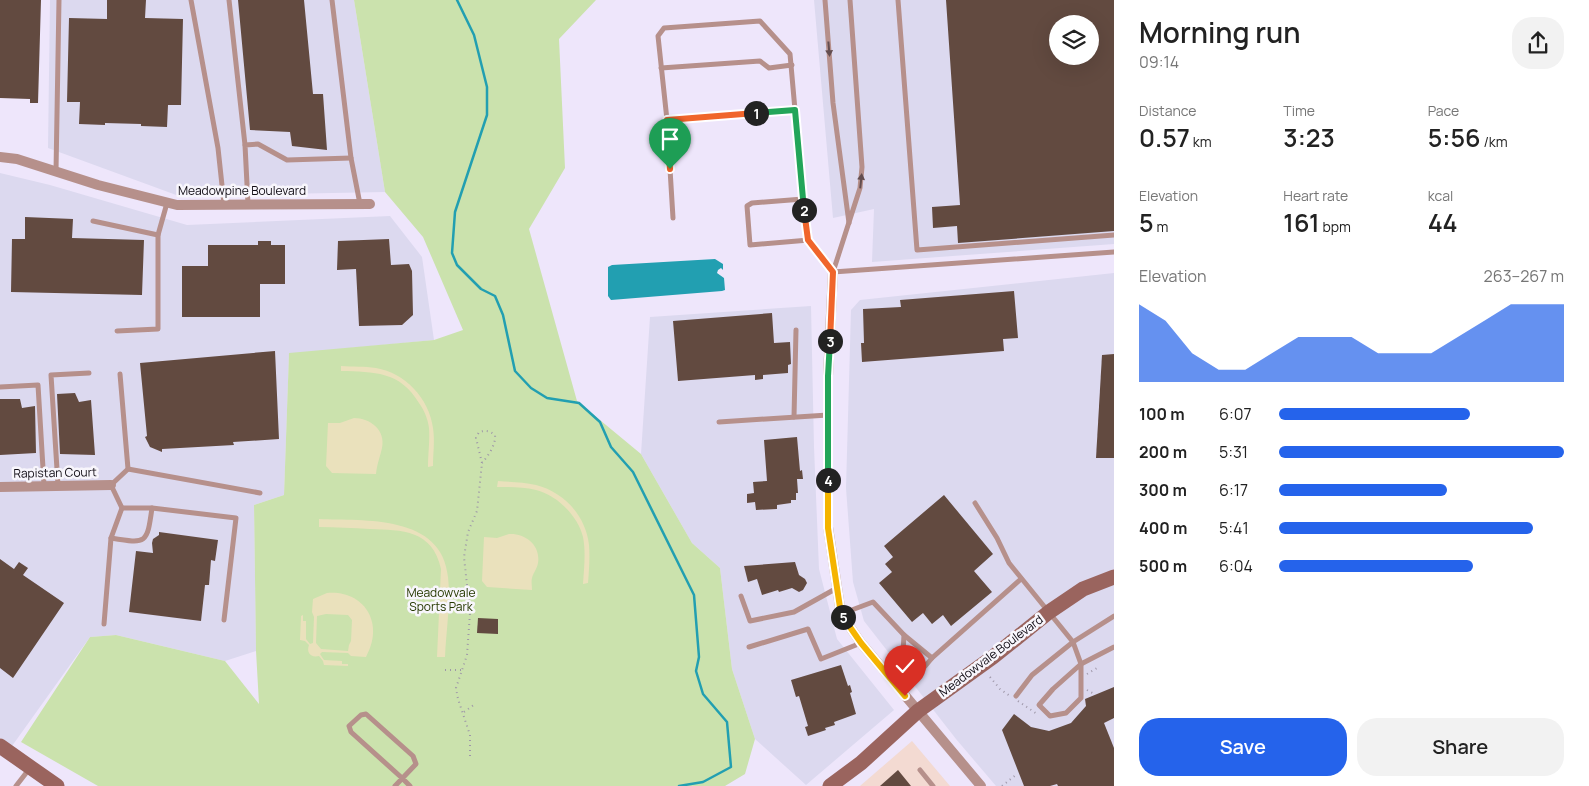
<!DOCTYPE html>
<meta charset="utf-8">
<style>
body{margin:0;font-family:Manrope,sans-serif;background:#f2f2f2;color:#222;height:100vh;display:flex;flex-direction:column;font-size:19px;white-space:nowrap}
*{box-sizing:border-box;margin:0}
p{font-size:16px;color:#767676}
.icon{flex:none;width:28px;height:28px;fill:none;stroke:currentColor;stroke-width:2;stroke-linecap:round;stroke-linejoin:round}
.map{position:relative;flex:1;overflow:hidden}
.side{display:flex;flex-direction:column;background:#fff;width:475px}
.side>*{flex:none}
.fabs{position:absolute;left:1049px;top:15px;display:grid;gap:10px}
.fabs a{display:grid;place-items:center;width:50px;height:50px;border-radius:50%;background:#fff;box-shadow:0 5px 20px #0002;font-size:25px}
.pin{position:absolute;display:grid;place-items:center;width:42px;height:42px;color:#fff;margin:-51px -21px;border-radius:50% 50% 50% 0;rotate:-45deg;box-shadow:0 0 5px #0007}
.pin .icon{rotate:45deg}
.km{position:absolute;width:25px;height:25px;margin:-12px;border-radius:50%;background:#222;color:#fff;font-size:14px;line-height:25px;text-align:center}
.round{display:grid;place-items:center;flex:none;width:52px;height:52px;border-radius:20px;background:#f2f2f2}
.head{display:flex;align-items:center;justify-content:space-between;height:85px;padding:0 25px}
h1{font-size:28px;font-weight:600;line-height:38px}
.figures{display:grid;grid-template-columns:repeat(3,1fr);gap:8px;height:85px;padding:5px 25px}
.figures div{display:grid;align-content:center}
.figures b{font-size:25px;font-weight:600}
.figures small{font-size:14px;font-weight:400}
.figures p{font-size:14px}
.chart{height:140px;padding:10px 25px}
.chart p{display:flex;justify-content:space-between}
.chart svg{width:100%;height:90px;margin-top:5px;fill:#2563eb;opacity:.7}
.button{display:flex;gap:10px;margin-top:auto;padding:10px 25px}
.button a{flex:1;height:58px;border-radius:20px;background:#2563eb;color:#fff;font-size:20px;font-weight:600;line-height:58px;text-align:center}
.button a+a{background:#f2f2f2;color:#222}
ul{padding:0 25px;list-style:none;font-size:16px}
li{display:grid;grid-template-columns:80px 60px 1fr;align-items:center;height:38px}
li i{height:12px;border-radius:6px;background:#2563eb}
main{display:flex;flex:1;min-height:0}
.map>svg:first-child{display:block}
.commercial{fill:#f3dad2}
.industrial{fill:#dcd9ef;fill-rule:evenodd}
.green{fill:#cbe2ad}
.sand{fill:#eae1bc;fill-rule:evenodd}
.water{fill:#229fb1}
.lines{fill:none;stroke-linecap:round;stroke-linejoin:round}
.stream{stroke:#229fb1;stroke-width:2.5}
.building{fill:#624a40;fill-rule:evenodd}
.path{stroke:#9e97a8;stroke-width:2;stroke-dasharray:1 4;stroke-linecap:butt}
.lane{stroke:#b6908b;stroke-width:5}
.street{stroke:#b6908b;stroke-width:10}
.secondary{stroke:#9a645e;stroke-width:15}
.oneway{fill:#634e50}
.split-1-casing{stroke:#fff;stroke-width:10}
.split-2-casing{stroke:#fff;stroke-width:10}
.split-3-casing{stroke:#fff;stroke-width:10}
.split-4-casing{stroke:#fff;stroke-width:10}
.split-5-casing{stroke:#fff;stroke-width:10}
.split-6-casing{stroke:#fff;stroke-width:10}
.split-1{stroke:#f0652b;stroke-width:6}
.split-2{stroke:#22a559;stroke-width:6}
.split-3{stroke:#f0652b;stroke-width:6}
.split-4{stroke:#22a559;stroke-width:6}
.split-5{stroke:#f5b400;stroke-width:6}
.split-6{stroke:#f5b400;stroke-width:6}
.labels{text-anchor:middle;stroke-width:5;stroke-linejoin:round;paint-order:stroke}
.street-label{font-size:12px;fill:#100c14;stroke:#f8f6fc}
.park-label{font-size:12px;fill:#263901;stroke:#f8f6fc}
</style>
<main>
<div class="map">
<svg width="1114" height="786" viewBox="0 0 1114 786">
<rect width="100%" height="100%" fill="#eee6fb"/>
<polygon class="commercial" points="912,741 950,786 860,786"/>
<g class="industrial">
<polygon points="50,0 354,0 385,192 179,196 48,148"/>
<path d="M 814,0 L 1114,0 L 1114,244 L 872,262 L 874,209 L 833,218 ZM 1058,24 L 1090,24 L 1090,56 L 1058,56 Z"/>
<polygon points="0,173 50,185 187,225 390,216 422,257 434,340 289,354 284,495 254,505 256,651 225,661 116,635 90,637 12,746 0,738"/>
<polygon points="1114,273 1114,786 996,786 956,739 864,621 853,582 846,488 851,310 860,300"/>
<polygon points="811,306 814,447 819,569 837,639 894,710 806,785 755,739 732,669 720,568 692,543 641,454 650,317"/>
</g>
<polygon class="green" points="354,0 596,0 559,39 565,168 529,229 577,401 641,454 692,543 720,568 732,669 755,739 745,774 725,786 98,786 21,742 90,637 116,635 225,661 259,704 256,651 254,505 284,495 289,353 434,340 463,330 423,237 385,192"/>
<g class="sand">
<path d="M 341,366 C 353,367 364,366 376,368 C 405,373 429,398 433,428 C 435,441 433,454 433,466 L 428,467 C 428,454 430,440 429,428 C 428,419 424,410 419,403 C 400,371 374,372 341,371 Z"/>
<path d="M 354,418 C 370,418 386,430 382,448 C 380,457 377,464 376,474 L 332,473 L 326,466 L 328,423 L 340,423 Z"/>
<path d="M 498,481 C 511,482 524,482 536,485 C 564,492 586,516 589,545 C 590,557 589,571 588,583 L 583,584 C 584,569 586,552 583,537 C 578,516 557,495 536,490 C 523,487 510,487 497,487 Z"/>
<path d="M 319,519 C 364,521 442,514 448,577 C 451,602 446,632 445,657 L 437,657 L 441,569 C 433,530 402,530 370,529 C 353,528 336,527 319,527 Z"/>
<path d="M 509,534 C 525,533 541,545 538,563 C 537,569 533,573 532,578 C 531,582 532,586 532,590 L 487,587 L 482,581 L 484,537 L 497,538 Z"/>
<path d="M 327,593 C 365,590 385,624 366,657 L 351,656 L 348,653 L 322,652 L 320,654 L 324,660 L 342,661 L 342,664 L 348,664 L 348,666 L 324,665 L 323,661 L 319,656 C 311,658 306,653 309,645 L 305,641 L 300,640 L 301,616 L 303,615 L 303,621 L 306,621 L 306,639 L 310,644 L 313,643 L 314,617 L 312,612 L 313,599 ZM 326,614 L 348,615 L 352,620 L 351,641 L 349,645 L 348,651 L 321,649 L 316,643 L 317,616 Z"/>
</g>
<polygon class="water" points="715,259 723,264 723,270 721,268 718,270 717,273 724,278 725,290 722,291 611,300 608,296 608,267 612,265"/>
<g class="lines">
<polyline class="stream" points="457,0 474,35 487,87 487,115 455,212 452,253 457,265 481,289 495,296 503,315 515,371 531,388 547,398 579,403 600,422 611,447 633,472 694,595 699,657 696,671 703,694 727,722 731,767 703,782 679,786"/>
</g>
<g class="building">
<polygon points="0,0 41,0 38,103 30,103 30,99 0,98"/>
<polygon points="107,0 146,0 145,18 183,19 181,105 168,105 167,127 141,126 141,124 105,123 105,125 79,124 80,102 67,102 69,18 107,19"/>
<polygon points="238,0 304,0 313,94 323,94 327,150 292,146 290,132 250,130"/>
<path d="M 946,0 L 1114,0 L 1114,231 L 958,243 L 957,226 L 933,228 L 932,207 L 960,205 ZM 1058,24 L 1090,24 L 1090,56 L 1058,56 Z"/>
<polygon points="25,217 73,219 72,238 144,240 142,295 11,292 12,239 25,239"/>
<polygon points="389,239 391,265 409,264 412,271 413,315 402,325 359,326 356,269 337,270 338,241"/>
<polygon points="258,241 271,241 271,245 285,245 285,284 260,284 260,317 182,317 182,266 208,266 208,245 258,245"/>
<polygon points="1014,291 1018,338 1003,339 1004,351 862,362 861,343 864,343 863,309 901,307 900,300"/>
<polygon points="772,313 774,343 790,342 791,364 788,365 788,373 763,375 763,379 755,380 755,375 678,381 673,321"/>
<polygon points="275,351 279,439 233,442 234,445 162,449 162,452 150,447 145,437 147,436 140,363"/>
<polygon points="1114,354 1114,458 1096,458 1102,355"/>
<polygon points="75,393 79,402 91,400 95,455 60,454 57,394"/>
<polygon points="0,399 20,399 22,408 35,406 36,453 0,455"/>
<polygon points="797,437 800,471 802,470 803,479 797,479 798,493 796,493 796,500 791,500 791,503 777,505 777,509 756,510 755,502 747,503 747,494 754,493 753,482 767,481 764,440"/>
<polygon points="944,495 993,554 974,571 992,592 951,626 943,615 932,624 923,613 912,622 879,583 892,572 885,564 893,557 884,546"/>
<polygon points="159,532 218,540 215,561 211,560 209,585 205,585 201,621 129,612 136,551 153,553 152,543 153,539 159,535"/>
<polygon points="0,559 14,569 19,562 28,568 23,575 64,603 13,678 0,668"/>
<polygon points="795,562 799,575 805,579 807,583 803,590 799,592 792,588 779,592 778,590 762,595 757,579 748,582 744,566"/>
<polygon points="478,618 498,619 498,634 477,633"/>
<polygon points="841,665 848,686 850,685 852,692 850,693 856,714 834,722 835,725 825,728 826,730 808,736 805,727 808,726 799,696 796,697 791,680"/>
<polygon points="1114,687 1114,718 1104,723 1114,748 1114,786 1058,786 1057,784 1050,786 1024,786 1002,730 1014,714 1031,727 1049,731 1071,723 1086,706 1085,699"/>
<polygon points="898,770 911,786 880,786"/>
</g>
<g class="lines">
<g class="path">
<polyline points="445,670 462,670"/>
<polyline points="1087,674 1097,668"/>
<polyline points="990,677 1000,689 1010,696"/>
<polyline points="1087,690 1094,694"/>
<polyline points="1018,701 1037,714"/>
<polyline points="464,712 475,704"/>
<path d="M 470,756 L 470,735 L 458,699 L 456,688 L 467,655 L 470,613 L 464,557 L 468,532 L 477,511 L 482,463 L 476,438 L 479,432 C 486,430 490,431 495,435 C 496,445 488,456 482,463"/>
<polyline points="1002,786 1017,774"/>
</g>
<g class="lane">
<polyline points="191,0 218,148 224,204"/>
<polyline points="229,0 245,145"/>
<polyline points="332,0 351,158 360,204"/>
<polyline points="825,0 833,103 849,223"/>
<polyline points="898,0 917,250 1114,235"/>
<polyline points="661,68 760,61 769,68 792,65"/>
<polyline points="667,120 658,36 664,28 760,21 790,54 795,110"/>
<polyline points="56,171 59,0"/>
<polyline points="248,204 245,145 258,144 287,160 351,158"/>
<polyline points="673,218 667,120 795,110 803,199"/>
<polyline points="93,221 158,235"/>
<polyline points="809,240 803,199 752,203 747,206 750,245 809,240 833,272"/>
<polyline points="833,272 1114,252"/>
<polyline points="833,272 860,188 862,167 850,0"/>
<polyline points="117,331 158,329 158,235 167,203"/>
<polyline points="0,387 38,385 44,485"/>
<polyline points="794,417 796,330"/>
<polyline points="719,422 828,415"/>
<polyline points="128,469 260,493"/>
<polyline points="58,485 51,375 89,373"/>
<polyline points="975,503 997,538 1009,563 1073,642 1081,664 1114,647"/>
<polyline points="122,508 152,508 236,518 224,620"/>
<path d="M 111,538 C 147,544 147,544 152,508"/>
<polyline points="741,596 750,621 794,612 837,588"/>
<polyline points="841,614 873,602 904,635 903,652 921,671 932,658 1021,579"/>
<polyline points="104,624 111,538 122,508 111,485 128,469 120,374"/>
<polyline points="904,635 932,658"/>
<polyline points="749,647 808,629 821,659 861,643"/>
<polygon points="1081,664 1081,698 1066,713 1050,716 1039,705 1053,689"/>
<polyline points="1016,696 1032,675 1073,642 1114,616"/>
<polyline points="920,770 933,786"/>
<polyline points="16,786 30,768"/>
<polyline points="395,786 416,764 413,756 366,714 361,715 349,726 351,732 402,778 410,786"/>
</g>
<g class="street">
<polyline points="0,157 17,159 98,185 177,205 370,204"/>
<polyline points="833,272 828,376 828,527 841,614 861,643 981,786"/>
<polyline points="0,487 111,485"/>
</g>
<g class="secondary">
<polyline points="0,746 57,786"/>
<polyline points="830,786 861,763 918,711 993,657 1049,612 1083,589 1114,577"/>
</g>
</g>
<defs><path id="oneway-solid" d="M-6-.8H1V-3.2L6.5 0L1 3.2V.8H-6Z" transform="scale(1.25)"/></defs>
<g class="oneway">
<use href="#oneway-solid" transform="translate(829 49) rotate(85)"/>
<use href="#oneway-solid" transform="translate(861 181) rotate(-84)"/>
</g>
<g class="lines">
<defs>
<polyline id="split-1" points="670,169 667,120 756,113"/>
<polyline id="split-2" points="756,113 795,110 804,210"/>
<polyline id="split-3" points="804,210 808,240 833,272 830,341"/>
<polyline id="split-4" points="828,480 828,376 830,341"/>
<polyline id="split-5" points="828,480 828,528 841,614 843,617"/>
<polyline id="split-6" points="843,617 861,643 905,696"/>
</defs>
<use href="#split-1" class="split-1-casing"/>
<use href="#split-2" class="split-2-casing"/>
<use href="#split-3" class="split-3-casing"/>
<use href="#split-4" class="split-4-casing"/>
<use href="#split-5" class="split-5-casing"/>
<use href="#split-6" class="split-6-casing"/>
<use href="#split-1" class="split-1"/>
<use href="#split-2" class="split-2"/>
<use href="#split-3" class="split-3"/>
<use href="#split-4" class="split-4"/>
<use href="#split-5" class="split-5"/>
<use href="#split-6" class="split-6"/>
</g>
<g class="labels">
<g class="street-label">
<text x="242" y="195">Meadowpine Boulevard</text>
<text transform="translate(55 473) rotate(-1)" y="4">Rapistan Court</text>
<text transform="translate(991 656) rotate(-37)" y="4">Meadowvale Boulevard</text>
</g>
<g class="park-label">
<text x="441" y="597">Meadowvale<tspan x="441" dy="14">Sports Park</tspan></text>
</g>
</g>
</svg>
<div class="fabs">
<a><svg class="icon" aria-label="layers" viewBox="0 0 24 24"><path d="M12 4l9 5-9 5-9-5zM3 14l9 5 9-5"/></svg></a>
</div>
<div class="pin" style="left:670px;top:169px;background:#1e9e55"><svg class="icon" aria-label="arrive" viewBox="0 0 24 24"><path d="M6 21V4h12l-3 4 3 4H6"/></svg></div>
<div class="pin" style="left:905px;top:696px;background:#d93025"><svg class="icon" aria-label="check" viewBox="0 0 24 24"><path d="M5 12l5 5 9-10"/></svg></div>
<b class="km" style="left:756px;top:113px">1</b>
<b class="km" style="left:804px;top:210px">2</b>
<b class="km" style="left:830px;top:341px">3</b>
<b class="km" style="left:828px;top:480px">4</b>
<b class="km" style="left:843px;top:617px">5</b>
</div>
<section class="side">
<div class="head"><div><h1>Morning run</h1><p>09:14</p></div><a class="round"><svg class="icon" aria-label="share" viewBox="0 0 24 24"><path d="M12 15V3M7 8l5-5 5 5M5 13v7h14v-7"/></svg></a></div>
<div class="figures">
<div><p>Distance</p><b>0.57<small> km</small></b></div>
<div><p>Time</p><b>3:23</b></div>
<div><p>Pace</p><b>5:56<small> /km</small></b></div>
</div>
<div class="figures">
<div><p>Elevation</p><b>5<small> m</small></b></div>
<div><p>Heart rate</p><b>161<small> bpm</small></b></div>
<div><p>kcal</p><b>44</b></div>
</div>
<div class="chart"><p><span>Elevation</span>263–267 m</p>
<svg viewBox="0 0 160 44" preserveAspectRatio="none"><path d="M0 44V6L10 14L20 30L30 38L40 38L50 30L60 22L70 22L80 22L90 30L100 30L110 30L120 22L130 14L140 6L150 6L160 6V44z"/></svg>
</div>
<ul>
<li><b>100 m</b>6:07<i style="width:67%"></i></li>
<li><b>200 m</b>5:31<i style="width:100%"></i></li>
<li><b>300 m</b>6:17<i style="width:59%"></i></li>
<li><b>400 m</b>5:41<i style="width:89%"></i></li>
<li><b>500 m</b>6:04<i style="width:68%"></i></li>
</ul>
<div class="button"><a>Save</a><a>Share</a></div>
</section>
</main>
